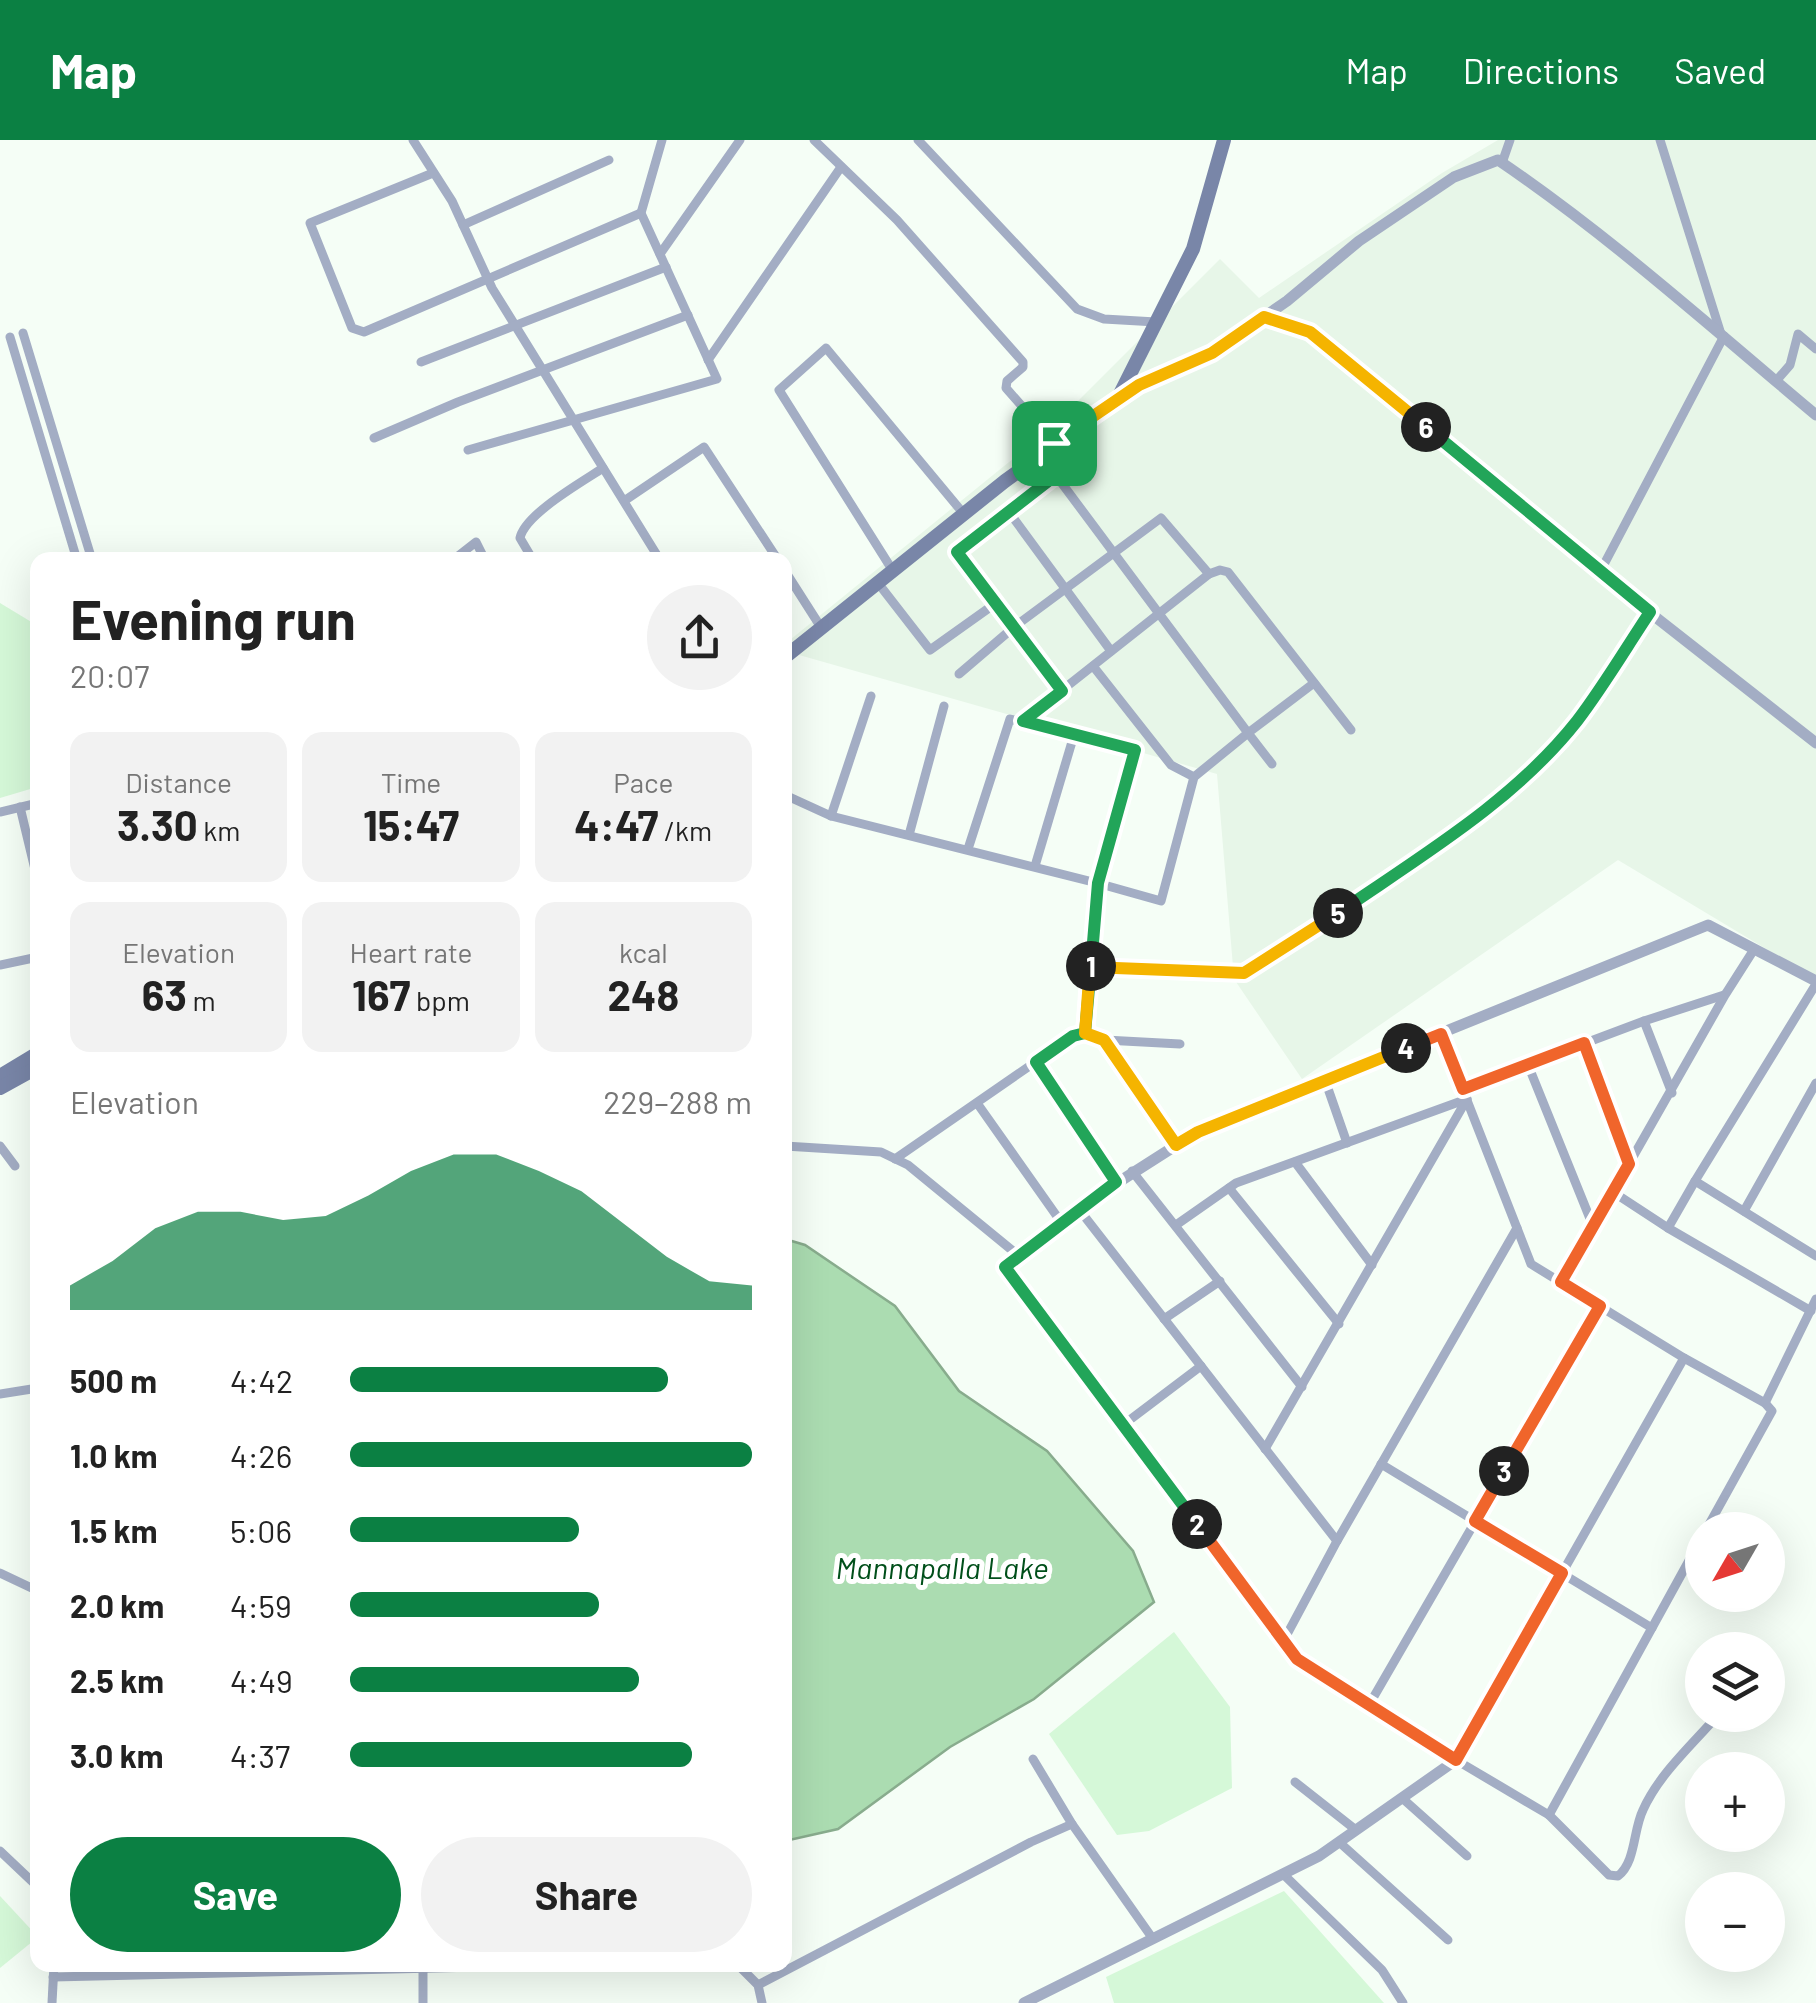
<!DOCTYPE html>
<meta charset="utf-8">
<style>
body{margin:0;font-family:Barlow,sans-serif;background:#f2f2f2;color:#222;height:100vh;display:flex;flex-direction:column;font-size:38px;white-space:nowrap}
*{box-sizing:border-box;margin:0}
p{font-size:32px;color:#767676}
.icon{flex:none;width:55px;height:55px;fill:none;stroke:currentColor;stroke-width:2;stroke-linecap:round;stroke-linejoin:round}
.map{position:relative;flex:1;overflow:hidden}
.panel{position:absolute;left:30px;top:412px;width:762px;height:1420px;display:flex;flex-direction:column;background:#fff;border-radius:20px;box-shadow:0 10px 40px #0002}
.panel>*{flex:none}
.needle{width:65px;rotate:231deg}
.buttons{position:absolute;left:1685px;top:1372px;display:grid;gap:20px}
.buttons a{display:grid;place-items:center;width:100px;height:100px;border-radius:50%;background:#fff;box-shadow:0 10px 40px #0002;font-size:50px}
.pin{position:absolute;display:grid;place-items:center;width:85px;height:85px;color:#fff;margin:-42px;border-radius:20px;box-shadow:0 5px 15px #0006}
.km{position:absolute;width:50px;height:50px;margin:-25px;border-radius:50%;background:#222;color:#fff;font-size:28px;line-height:50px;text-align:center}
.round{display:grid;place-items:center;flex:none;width:105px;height:105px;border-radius:52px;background:#f2f2f2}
.summary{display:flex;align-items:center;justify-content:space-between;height:170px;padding:0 40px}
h1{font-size:55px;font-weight:700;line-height:75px}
.stats{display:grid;grid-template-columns:repeat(3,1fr);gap:15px;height:170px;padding:10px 40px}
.stats div{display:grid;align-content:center;border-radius:20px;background:#f2f2f2;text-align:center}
.stats b{font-size:42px;font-weight:700}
.stats small{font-size:28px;font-weight:400}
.stats p{font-size:28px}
.chart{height:280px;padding:20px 40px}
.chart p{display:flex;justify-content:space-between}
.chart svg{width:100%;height:180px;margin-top:10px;fill:#0b8043;opacity:.7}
.button{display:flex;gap:20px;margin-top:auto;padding:20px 40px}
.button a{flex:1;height:115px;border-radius:60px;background:#0b8043;color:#fff;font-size:40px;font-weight:700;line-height:115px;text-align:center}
.button a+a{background:#f2f2f2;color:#222}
ul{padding:0 40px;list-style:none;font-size:32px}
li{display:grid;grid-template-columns:160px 120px 1fr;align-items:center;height:75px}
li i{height:25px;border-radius:12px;background:#0b8043}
header{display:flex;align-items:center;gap:60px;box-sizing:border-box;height:140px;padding:0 50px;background:#0b8043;color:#fff}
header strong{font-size:48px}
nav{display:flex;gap:55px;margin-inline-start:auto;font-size:35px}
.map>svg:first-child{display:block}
.built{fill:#e7f6e8}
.green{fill:#d5f8d8}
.water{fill:#abdcb1;stroke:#88ac8d;stroke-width:2.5}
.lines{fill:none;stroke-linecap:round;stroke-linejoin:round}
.minor{stroke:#a3adc4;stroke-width:9}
.tertiary{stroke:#a3adc4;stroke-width:11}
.secondary{stroke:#7986a8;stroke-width:14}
.split-1-casing{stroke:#fff;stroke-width:20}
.split-2-casing{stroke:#fff;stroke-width:20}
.split-3-casing{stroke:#fff;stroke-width:20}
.split-4-casing{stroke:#fff;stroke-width:20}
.split-5-casing{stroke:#fff;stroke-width:20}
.split-6-casing{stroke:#fff;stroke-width:20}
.split-7-casing{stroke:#fff;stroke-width:20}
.split-1{stroke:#22a559;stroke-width:12}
.split-2{stroke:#22a559;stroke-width:12}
.split-3{stroke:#f0652b;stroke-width:12}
.split-4{stroke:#f0652b;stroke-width:12}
.split-5{stroke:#f5b400;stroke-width:12}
.split-6{stroke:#22a559;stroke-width:12}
.split-7{stroke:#f5b400;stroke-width:12}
.labels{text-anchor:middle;stroke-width:10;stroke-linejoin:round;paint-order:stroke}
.water-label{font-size:30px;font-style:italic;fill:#004f1a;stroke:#fff}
</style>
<header>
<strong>Map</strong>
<nav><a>Map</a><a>Directions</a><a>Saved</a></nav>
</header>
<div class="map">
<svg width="1816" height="1863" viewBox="0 0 1816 1863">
<rect width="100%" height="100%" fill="#f5fef6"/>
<polygon class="built" points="1498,0 1816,0 1816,839 1618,720 1302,939 1234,839 1217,634 785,511 785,504 1052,287 1220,119 1259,158 1442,33"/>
<g class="green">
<polygon points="0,463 38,486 37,647 0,658"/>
<polygon points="1174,1492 1230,1567 1232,1648 1149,1691 1117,1695 1049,1594"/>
<polygon points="1284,1751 1384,1863 1114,1863 1106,1837"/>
<polygon points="0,1756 38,1797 0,1828"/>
</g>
<polygon class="water" points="785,1099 805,1105 895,1166 959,1251 1047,1311 1133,1411 1154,1462 1034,1559 950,1607 838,1689 785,1701"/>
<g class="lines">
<g class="minor">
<polyline points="413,0 452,61 492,148 660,420"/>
<polyline points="814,0 897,80 1023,222 1023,227 1007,241 1006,248 1054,303"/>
<polyline points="918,0 1077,169 1104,179 1156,182"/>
<polyline points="1660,0 1721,194"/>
<polyline points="1502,23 1510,0"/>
<polyline points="433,33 310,83 352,188 364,192 641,73 717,239 468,310"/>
<polyline points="641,73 662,0"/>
<polyline points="463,85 609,20"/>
<polyline points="660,114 740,0"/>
<polyline points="23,193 92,420"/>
<polyline points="10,197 77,420"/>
<polyline points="708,220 841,27"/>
<polyline points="421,222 666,127"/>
<polyline points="1776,241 1790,225 1798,194 1816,209"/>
<polyline points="374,298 458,262 688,175"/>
<polyline points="1040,314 1248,593 1194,637 1161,761 1097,743 1085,893"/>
<polyline points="624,361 704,307 778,420"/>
<polyline points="1009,372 1111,511"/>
<polyline points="453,420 476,402 485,420"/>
<path d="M 533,420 L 520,398 C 525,374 582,342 603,328"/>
<polyline points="785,431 822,489"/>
<polyline points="893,431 779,250 826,208 963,373"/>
<polyline points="1600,432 1724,196"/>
<polyline points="1209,434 1220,430 1228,432 1351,590"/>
<polyline points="878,443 930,510 996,463"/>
<polyline points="1093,526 1171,625 1194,637"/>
<polyline points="959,534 1014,487 1062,551"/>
<polyline points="1023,581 1209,434 1161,378 1014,487 957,412 1056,335"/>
<polyline points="1272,624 1248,593 1314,543"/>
<polyline points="785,655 831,676 1097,743 1135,610 1010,579 968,709"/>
<polyline points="20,667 38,742"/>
<polyline points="0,672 38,663"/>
<polyline points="831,676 871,556"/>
<polyline points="909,695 944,566"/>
<polyline points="1035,726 1074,595"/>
<polyline points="0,825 38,817"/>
<path d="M 1090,827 L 1244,833 L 1257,826 C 1359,759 1502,677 1577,580 C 1603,546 1626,508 1650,473"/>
<polyline points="1644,881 1672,953"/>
<polyline points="1441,894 1531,1124 1684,1218 1456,1620 1549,1675 1702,1397"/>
<polyline points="1105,900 1180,904"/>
<polyline points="1584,903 1629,1024"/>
<polyline points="1036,922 1116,1042"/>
<polyline points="1528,925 1593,1086"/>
<polyline points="1325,940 1347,1003"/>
<polyline points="1463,949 1644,881 1724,855"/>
<polyline points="977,963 1061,1082"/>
<polyline points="0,1006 15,1026"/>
<polyline points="785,1006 881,1012 908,1025 1019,1116"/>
<polyline points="895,1019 1073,896 1085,893 1105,900 1176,1005"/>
<polyline points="1295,1022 1372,1125"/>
<polyline points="1132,1031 1302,1247"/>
<polyline points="1695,1041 1816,844"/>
<polyline points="1229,1048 1339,1184"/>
<polyline points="1613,1052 1725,855 1753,811"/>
<polyline points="1078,1068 1337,1401"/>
<polyline points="1744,1071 1816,943"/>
<polyline points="1176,1085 1236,1043 1467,959"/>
<polyline points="1668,1088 1811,1171"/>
<polyline points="1561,1142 1613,1052 1668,1088 1695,1041 1816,1116"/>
<polyline points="1164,1179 1220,1141"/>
<polyline points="1684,1218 1765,1263 1772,1271 1706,1390"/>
<polyline points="0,1254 38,1248"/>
<polyline points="1765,1263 1816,1159"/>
<polyline points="1123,1285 1201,1226"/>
<polyline points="1265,1309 1467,959"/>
<polyline points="1381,1324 1652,1488"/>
<polyline points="0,1433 38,1451"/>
<polyline points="1284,1500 1337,1401 1517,1088"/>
<polyline points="1369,1565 1600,1166"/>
<polyline points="1033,1619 1072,1684"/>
<polyline points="1295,1642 1356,1690"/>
<polyline points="1402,1658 1467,1716"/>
<path d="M 1549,1675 L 1609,1735 L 1618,1736 C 1636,1722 1633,1690 1643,1670 C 1659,1634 1692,1605 1718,1575"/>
<polyline points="1339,1702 1448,1800"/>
<polyline points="0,1711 38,1747"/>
<polyline points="1283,1734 1382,1830 1403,1863"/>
<polyline points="738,1825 758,1845 762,1863"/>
<polyline points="423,1826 423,1863"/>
<polyline points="53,1837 562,1825"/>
<polyline points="758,1845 1031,1702 1072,1684 1153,1799"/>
<polyline points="52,1863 54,1825"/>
</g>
<g class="tertiary">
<polyline points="1264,177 1310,193 1621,450 1816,603"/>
<path d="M 1117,260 L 1139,245 L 1212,213 L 1287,161 L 1359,101 L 1454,37 L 1498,20 C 1610,96 1712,188 1816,275"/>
<polyline points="1024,1863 1319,1716 1456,1620 1297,1519 1005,1127 1078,1068 1197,992 1708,785 1816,841"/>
</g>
<g class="secondary">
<polyline points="785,517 1005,341 1117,260 1193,109 1224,0"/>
<polyline points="0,936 38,913"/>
<polyline points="0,948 38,927"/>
</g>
</g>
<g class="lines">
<defs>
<polyline id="split-1" points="1054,303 1040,314 1056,335 957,412 1062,551 1023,581 1135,610 1098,743 1091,826"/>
<polyline id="split-2" points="1091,826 1085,893 1073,896 1036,922 1116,1042 1005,1127 1197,1384"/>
<polyline id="split-3" points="1197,1384 1297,1519 1456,1620 1562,1433 1475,1381 1504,1331"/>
<polyline id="split-4" points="1406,908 1441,894 1463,949 1584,903 1629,1024 1561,1142 1600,1166 1504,1331"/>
<polyline id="split-5" points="1338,773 1244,833 1090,827 1085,893 1104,900 1176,1005 1198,992 1406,908"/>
<path id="split-6" d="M 1338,773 C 1421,716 1514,661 1577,581 C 1603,547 1626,508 1650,472 L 1426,287"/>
<polyline id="split-7" points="1054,303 1139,245 1212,213 1264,177 1310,192 1426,287"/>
</defs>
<use href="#split-1" class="split-1-casing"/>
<use href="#split-2" class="split-2-casing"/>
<use href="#split-3" class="split-3-casing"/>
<use href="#split-4" class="split-4-casing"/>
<use href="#split-5" class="split-5-casing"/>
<use href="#split-6" class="split-6-casing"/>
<use href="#split-7" class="split-7-casing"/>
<use href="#split-1" class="split-1"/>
<use href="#split-2" class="split-2"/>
<use href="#split-3" class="split-3"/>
<use href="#split-4" class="split-4"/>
<use href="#split-5" class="split-5"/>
<use href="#split-6" class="split-6"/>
<use href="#split-7" class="split-7"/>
</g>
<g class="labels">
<g class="water-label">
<text x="942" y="1439">Mannapalla Lake</text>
</g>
</g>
</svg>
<div class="buttons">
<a><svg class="needle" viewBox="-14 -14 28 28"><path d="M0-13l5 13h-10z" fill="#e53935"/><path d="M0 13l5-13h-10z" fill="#767676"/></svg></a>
<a><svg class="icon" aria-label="layers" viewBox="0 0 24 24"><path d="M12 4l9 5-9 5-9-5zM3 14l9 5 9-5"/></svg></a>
<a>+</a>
<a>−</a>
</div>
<div class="pin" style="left:1054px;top:303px;background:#1e9e55"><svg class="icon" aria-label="arrive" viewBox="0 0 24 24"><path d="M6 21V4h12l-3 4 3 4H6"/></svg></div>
<b class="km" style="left:1091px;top:826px">1</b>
<b class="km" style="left:1197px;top:1384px">2</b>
<b class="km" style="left:1504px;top:1331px">3</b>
<b class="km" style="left:1406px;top:908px">4</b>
<b class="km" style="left:1338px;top:773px">5</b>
<b class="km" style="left:1426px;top:287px">6</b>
<section class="panel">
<div class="summary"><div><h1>Evening run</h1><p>20:07</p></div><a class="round"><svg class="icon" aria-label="share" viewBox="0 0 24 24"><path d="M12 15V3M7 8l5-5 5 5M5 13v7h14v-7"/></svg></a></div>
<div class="stats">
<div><p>Distance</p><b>3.30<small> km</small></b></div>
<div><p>Time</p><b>15:47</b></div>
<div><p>Pace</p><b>4:47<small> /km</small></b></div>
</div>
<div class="stats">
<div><p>Elevation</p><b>63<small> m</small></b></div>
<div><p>Heart rate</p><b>167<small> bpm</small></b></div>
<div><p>kcal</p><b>248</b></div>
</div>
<div class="chart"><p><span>Elevation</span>229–288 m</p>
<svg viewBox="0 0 160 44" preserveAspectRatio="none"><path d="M0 44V38L10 32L20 24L30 20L40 20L50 22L60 21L70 16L80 10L90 6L100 6L110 10L120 15L130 23L140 31L150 37L160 38V44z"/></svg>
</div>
<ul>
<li><b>500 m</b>4:42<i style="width:79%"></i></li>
<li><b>1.0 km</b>4:26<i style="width:100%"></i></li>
<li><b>1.5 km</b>5:06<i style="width:57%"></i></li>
<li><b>2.0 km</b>4:59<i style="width:62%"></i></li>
<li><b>2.5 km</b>4:49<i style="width:72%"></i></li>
<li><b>3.0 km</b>4:37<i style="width:85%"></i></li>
</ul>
<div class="button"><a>Save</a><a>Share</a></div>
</section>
</div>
